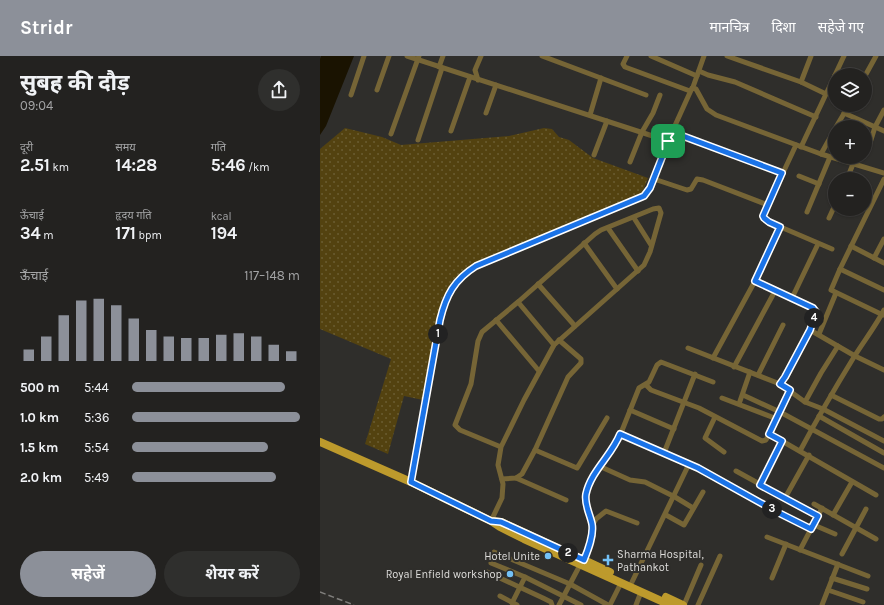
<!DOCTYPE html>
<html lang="hi">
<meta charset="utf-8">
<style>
body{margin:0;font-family:Karla,"Noto Sans Devanagari",sans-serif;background:#2f2f2d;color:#f1f3f6;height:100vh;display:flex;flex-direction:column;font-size:15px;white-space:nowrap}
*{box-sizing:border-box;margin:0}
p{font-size:13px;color:#a3a4a5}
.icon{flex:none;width:22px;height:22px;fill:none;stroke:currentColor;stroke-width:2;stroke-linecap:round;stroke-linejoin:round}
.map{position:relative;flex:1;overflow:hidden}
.sheet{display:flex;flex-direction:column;background:#232220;width:320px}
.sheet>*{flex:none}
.tools{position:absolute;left:508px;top:12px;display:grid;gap:8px}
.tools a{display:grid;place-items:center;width:44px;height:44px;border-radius:50%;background:#232220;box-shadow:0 1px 3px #0004,0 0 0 1px #403f3e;font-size:20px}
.pin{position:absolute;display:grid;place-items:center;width:34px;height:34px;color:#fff;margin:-17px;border-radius:8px;box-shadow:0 2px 6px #0006}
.km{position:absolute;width:20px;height:20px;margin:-10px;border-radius:50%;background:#222;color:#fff;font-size:11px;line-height:20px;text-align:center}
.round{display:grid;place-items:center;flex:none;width:42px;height:42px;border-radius:21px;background:#2f2f2d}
.headline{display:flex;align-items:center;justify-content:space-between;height:68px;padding:0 20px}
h1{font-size:22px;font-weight:700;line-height:30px}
.metrics{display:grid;grid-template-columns:repeat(3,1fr);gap:6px;height:68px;padding:4px 20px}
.metrics div{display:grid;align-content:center}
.metrics b{font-size:17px;font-weight:700}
.metrics small{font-size:11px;font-weight:400}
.metrics p{font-size:11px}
.chart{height:112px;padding:8px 20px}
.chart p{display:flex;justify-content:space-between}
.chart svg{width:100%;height:72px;margin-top:4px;stroke:#8c9099;stroke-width:6}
.primary-button{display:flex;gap:8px;margin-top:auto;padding:8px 20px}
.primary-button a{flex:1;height:46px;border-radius:24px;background:#8c9099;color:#fff;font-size:16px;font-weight:700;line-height:46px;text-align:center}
.primary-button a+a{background:#2f2f2d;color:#f1f3f6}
ul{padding:0 20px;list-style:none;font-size:13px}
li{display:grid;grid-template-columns:64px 48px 1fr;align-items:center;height:30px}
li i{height:10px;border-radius:5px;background:#8c9099}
header{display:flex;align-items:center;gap:24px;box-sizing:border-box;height:56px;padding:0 20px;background:#8c9099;color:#fff}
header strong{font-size:19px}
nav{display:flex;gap:22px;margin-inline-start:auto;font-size:14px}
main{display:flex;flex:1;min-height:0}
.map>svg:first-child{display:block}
.grass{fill:url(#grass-dots)}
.water{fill:#1a1301}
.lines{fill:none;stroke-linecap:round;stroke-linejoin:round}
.street{stroke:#766536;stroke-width:5}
.primary{stroke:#bd9a2c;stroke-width:8}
.rail{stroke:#807f7c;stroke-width:1.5;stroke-dasharray:6 3;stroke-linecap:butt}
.route-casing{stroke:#fff;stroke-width:8}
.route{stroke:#1a73e8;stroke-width:5}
.poi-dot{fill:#73c1f6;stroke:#2f2e2b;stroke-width:1.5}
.labels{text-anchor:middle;stroke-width:4;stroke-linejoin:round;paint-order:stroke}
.poi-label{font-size:11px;fill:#dedddb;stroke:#2f2e2b;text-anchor:end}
</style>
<header>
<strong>Stridr</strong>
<nav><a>मानचित्र</a><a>दिशा</a><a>सहेजे गए</a></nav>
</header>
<main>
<section class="sheet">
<div class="headline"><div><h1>सुबह की दौड़</h1><p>09:04</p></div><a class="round"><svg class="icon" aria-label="share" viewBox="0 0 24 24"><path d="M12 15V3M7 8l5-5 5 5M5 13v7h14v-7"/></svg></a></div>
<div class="metrics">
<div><p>दूरी</p><b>2.51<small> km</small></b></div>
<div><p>समय</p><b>14:28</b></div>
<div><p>गति</p><b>5:46<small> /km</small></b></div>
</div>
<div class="metrics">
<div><p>ऊँचाई</p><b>34<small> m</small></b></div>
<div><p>हृदय गति</p><b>171<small> bpm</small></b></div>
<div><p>kcal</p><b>194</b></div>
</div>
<div class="chart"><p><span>ऊँचाई</span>117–148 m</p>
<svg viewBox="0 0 160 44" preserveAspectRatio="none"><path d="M5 44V37M15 44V29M25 44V16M35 44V7M45 44V6M55 44V10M65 44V18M75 44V25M85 44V29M95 44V30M105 44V30M115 44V28M125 44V27M135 44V29M145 44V34M155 44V38"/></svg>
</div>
<ul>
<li><b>500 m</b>5:44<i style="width:91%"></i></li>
<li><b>1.0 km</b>5:36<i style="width:100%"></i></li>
<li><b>1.5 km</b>5:54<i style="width:81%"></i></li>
<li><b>2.0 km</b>5:49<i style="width:86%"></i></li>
</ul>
<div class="primary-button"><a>सहेजें</a><a>शेयर करें</a></div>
</section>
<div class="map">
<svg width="564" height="549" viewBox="0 0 564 549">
<defs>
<pattern id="grass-dots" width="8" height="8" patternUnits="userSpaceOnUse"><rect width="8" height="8" fill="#534210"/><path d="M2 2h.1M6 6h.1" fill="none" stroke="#6b5d32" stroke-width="1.8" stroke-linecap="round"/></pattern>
</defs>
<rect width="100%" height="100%" fill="#2f2e2b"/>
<polygon class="grass" points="25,72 62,81 81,89 189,80 224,72 232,73 239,81 249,84 273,102 328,122 322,137 155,207 133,225 122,243 103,344 84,340 68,398 45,388 71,303 0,273 0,93"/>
<polygon class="water" points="1,0 34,0 6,70 0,79 0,3"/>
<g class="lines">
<g class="street">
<polyline points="87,0 348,85"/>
<polyline points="222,0 326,39"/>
<polyline points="307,0 303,8 305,11 370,35"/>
<polyline points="331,0 377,20"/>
<polyline points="407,0 481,26 506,38"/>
<polyline points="119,11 123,0"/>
<polyline points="379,15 388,19 415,26 496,61"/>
<polyline points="515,19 524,0"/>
<polyline points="545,20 556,0"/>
<polyline points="158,24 155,14 161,0"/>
<polyline points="481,26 491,0"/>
<polyline points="373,31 384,0"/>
<polyline points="57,34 69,0"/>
<polyline points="31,39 44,0"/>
<polyline points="166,57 176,29"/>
<polyline points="524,57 564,75"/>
<polyline points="270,59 281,22"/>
<polyline points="516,71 529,49"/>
<polyline points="131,75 150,21"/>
<polyline points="352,75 462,117"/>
<polyline points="71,78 99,0"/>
<polyline points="98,84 122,12"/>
<polyline points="550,87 555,71 564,54"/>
<polyline points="476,89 448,149 443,160 444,162 449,166 512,193"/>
<polyline points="481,91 515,19"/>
<polyline points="501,98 515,73"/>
<polyline points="274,99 287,65"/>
<polyline points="310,106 322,76 333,57 340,39"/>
<polyline points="479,120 499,128"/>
<polyline points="334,123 367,134 371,133 377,123 383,124 448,149"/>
<polyline points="527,123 533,108"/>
<polyline points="564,123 520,213 564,234"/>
<polyline points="487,156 510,101"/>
<polyline points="314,162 331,189"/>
<polyline points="509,162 515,149"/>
<polyline points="288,172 318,215"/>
<polyline points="264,187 297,233"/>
<polyline points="531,190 564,207"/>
<polyline points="554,202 564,183"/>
<polyline points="520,213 511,234 563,259"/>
<polyline points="435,225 493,252 496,256 490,274 460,328"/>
<polyline points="218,228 255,270"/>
<polyline points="472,242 498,188"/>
<polyline points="198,246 234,289"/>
<polyline points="176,264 219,315"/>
<polyline points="490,274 535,300 564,314"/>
<polyline points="499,278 516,237"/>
<polyline points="368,292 460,328 485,346 503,353 564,385"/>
<polyline points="393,302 435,225 460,171"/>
<polyline points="414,311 455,235"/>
<polyline points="438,319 463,269"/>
<polyline points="326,329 331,334 379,352 442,385 446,384 449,378"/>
<polyline points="423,339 460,356 564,412"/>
<polyline points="511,339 559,363 562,363 564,361"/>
<polyline points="402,342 457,363"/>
<polyline points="485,346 501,317 518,290"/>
<polyline points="419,348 430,316"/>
<polyline points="310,354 354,373"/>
<polyline points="499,360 564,397"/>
<polyline points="395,361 385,382 404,396"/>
<polyline points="300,378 378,412 457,456 491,473 502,452"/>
<polyline points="462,385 449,378 470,334"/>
<polyline points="215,394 257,412 259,409 287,362"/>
<path d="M 480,395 C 497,363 515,332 534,301 C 544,285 555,271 564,254"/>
<polyline points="344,397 375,318"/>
<polyline points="279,410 310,424 325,426 355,441 373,452"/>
<polyline points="416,415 498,460"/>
<polyline points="196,422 246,444"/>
<polyline points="182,423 196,422 202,418 215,394 248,321 261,307 261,303 239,284"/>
<path d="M 91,426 L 120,264 C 126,239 134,224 156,210 L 324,140 L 330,132 L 348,85 L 372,32 L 376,33 L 387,53 L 396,59 L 501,98 L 564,117"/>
<polyline points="440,429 462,385 556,439"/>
<polyline points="465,442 489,399"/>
<polyline points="494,448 556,483"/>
<polyline points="346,459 364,469 383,436"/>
<polyline points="513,459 532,426"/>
<polyline points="171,465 182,442 183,428 178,409 181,391 204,344 234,289 324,209 330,196 341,157 339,152 333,153 281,174 275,178 198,246 162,276 158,285 151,328 135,369 140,374 181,391"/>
<polyline points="494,469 515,478"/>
<polyline points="272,470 276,463 286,455 317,467"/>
<polyline points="447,481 548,520"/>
<polyline points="480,494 491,473"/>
<polyline points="174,496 250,528 288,549"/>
<polyline points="522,498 546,453"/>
<polyline points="171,507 205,521 261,549"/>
<polyline points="167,516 223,542 231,546 232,549"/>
<polyline points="452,522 466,488"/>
<polyline points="512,522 547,533"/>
<polyline points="312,526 369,408"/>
<polyline points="508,534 543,546"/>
<polyline points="180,540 197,549"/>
<polyline points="192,547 205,521"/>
<polyline points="239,549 260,509 264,504 269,490 272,470 266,445 268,432 279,410 299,382 319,332 329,326 337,309 341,306 393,326"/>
<polyline points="290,549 301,527"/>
<polyline points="316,549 321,536"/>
<polyline points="364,549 381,509"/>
<polyline points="378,549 400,500"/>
<polyline points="502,549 518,508"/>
</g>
<g class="primary">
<polyline points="0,386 91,426 171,465 180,471 204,483 350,549"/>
<polyline points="172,465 181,466 237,492"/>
<polyline points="260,502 290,516"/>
<polyline points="346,541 363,549"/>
</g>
<polyline class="rail" points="0,536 34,549"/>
</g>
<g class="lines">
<defs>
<path id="route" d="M 352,76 L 462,117 L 443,160 L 444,162 L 449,166 L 460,171 L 435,225 L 493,252 L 496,256 L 490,274 L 465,321 L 460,328 L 470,334 L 449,378 L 462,385 L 440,429 L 498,460 L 491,473 L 457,456 L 378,412 L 300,378 C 292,399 271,415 266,438 C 264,448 270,458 272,468 C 274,479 268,494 264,504 L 181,466 L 171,465 L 91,426 L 120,264 C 126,239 134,224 156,210 L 324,140 L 330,132 Z"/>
</defs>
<use href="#route" class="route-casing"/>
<use href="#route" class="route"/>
</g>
<g class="poi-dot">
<circle cx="228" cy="500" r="4"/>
<path d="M286 498h4v4h4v4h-4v4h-4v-4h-4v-4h4z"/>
<circle cx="190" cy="518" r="4"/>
</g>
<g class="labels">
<g class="poi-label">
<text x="297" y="502" text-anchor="start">Sharma Hospital,<tspan x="297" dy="13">Pathankot</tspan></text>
<text x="220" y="504">Hotel Unite</text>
<text x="182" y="522">Royal Enfield workshop</text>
</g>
</g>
</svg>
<div class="tools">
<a><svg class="icon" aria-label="layers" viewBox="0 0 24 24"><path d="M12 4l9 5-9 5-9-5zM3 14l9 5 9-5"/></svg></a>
<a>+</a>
<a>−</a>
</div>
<div class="pin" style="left:348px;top:85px;background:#1e9e55"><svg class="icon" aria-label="arrive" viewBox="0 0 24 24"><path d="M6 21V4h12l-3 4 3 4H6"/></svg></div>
<b class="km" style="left:118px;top:278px">1</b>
<b class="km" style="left:248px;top:497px">2</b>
<b class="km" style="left:452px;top:453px">3</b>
<b class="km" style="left:494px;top:262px">4</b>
</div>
</main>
